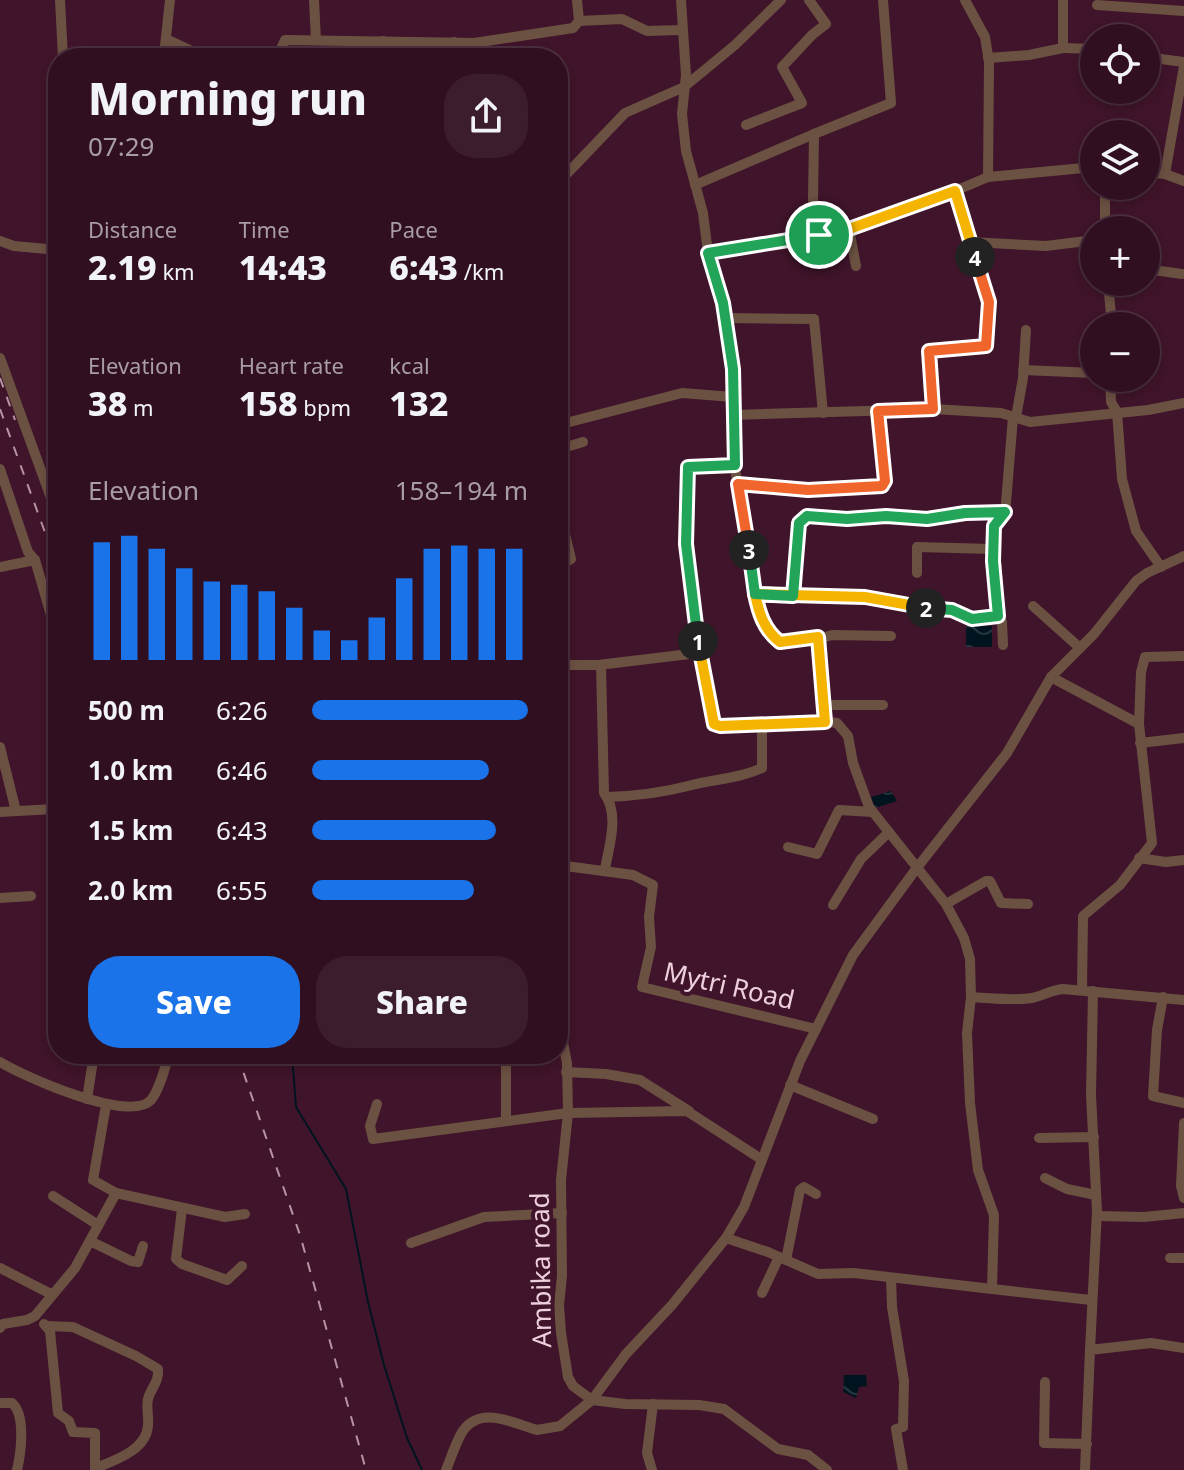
<!DOCTYPE html>
<meta charset="utf-8">
<style>
body{margin:0;font-family:"Noto Sans",sans-serif;background:#3c1d2d;color:#f1f3f6;height:100vh;display:flex;flex-direction:column;font-size:30px;white-space:nowrap}
*{box-sizing:border-box;margin:0}
p{font-size:26px;color:#a89ca5}
.icon{flex:none;width:44px;height:44px;fill:none;stroke:currentColor;stroke-width:2;stroke-linecap:round;stroke-linejoin:round}
.map{position:relative;flex:1;overflow:hidden}
.drawer{position:absolute;left:48px;top:48px;width:520px;height:1016px;display:flex;flex-direction:column;background:#300f20;border-radius:32px;box-shadow:0 4px 12px #0003,0 0 0 2px #4b2f3e}
.drawer>*{flex:none}
.buttons{position:absolute;left:1080px;top:24px;display:grid;gap:16px}
.buttons a{display:grid;place-items:center;width:80px;height:80px;border-radius:50%;background:#300f20;box-shadow:0 4px 12px #0003,0 0 0 2px #4b2f3e;font-size:40px}
.pin{position:absolute;display:grid;place-items:center;width:68px;height:68px;color:#fff;margin:-34px;border:4px solid #fff;border-radius:50%;box-shadow:0 2px 8px #0007}
.km{position:absolute;width:40px;height:40px;margin:-20px;border-radius:50%;background:#222;color:#fff;font-size:22px;line-height:40px;text-align:center}
.round{display:grid;place-items:center;flex:none;width:84px;height:84px;border-radius:32px;background:#3c1d2d}
.head{display:flex;align-items:center;justify-content:space-between;height:136px;padding:0 40px}
h1{font-size:44px;font-weight:800;line-height:60px}
.stats{display:grid;grid-template-columns:repeat(3,1fr);gap:12px;height:136px;padding:8px 40px}
.stats div{display:grid;align-content:center}
.stats b{font-size:34px;font-weight:800}
.stats small{font-size:22px;font-weight:400}
.stats p{font-size:22px}
.chart{height:224px;padding:16px 40px}
.chart p{display:flex;justify-content:space-between}
.chart svg{width:100%;height:144px;margin-top:8px;stroke:#1a73e8;stroke-width:6}
.cta{display:flex;gap:16px;margin-top:auto;padding:16px 40px}
.cta a{flex:1;height:92px;border-radius:32px;background:#1a73e8;color:#fff;font-size:32px;font-weight:800;line-height:92px;text-align:center}
.cta a+a{background:#3c1d2d;color:#f1f3f6}
ul{padding:0 40px;list-style:none;font-size:26px}
li{display:grid;grid-template-columns:128px 96px 1fr;align-items:center;height:60px}
li i{height:20px;border-radius:10px;background:#1a73e8}
.map>svg:first-child{display:block}
.water{fill:url(#water-waves)}
.lines{fill:none;stroke-linecap:round;stroke-linejoin:round}
.stream{stroke:#00141f;stroke-width:2}
.minor{stroke:#6b5142;stroke-width:10}
.rail{stroke:#b694a3;stroke-width:2;stroke-dasharray:10 10;stroke-linecap:butt}
.split-1-casing{stroke:#fff;stroke-width:16}
.split-2-casing{stroke:#fff;stroke-width:16}
.split-3-casing{stroke:#fff;stroke-width:16}
.split-4-casing{stroke:#fff;stroke-width:16}
.split-5-casing{stroke:#fff;stroke-width:16}
.split-1{stroke:#22a559;stroke-width:10}
.split-2{stroke:#f5b400;stroke-width:10}
.split-3{stroke:#22a559;stroke-width:10}
.split-4{stroke:#f0652b;stroke-width:10}
.split-5{stroke:#f5b400;stroke-width:10}
.labels{text-anchor:middle;stroke-width:8;stroke-linejoin:round;paint-order:stroke}
.street-label{font-size:26px;fill:#eed0dc;stroke:#40142a}
</style>
<div class="map">
<svg width="1184" height="1470" viewBox="0 0 1184 1470">
<defs>
<pattern id="water-waves" width="16" height="10" patternUnits="userSpaceOnUse" patternTransform="scale(2)"><rect width="16" height="10" fill="#00141f"/><path d="M0 5q4-4 8 0t8 0" fill="none" stroke="#26353f"/></pattern>
</defs>
<rect width="100%" height="100%" fill="#40142a"/>
<g class="water">
<rect x="966" y="626" width="26" height="21"/>
<polygon points="891,791 897,801 875,808 871,797"/>
<polygon points="844,1375 866,1375 867,1386 859,1387 856,1398 843,1392"/>
</g>
<g class="lines">
<polyline class="stream" points="292,1054 296,1107 346,1189 368,1302 384,1365 407,1438 422,1470"/>
<g class="minor">
<polyline points="60,0 63,58"/>
<polyline points="314,0 316,40"/>
<polyline points="577,0 579,21 622,19 647,31 682,30"/>
<polyline points="681,0 686,75 682,114 686,151 703,213 708,253 723,303 728,335 733,389 732,446 749,568 759,613 771,635 780,642 818,637 825,722"/>
<polyline points="965,0 985,37 989,62 988,177"/>
<polyline points="1063,0 1063,48 1094,49"/>
<polyline points="1097,5 1184,11"/>
<polyline points="166,39 207,58"/>
<polyline points="454,42 456,58"/>
<polyline points="1146,57 1184,62"/>
<polyline points="161,58 165,46 170,0"/>
<polyline points="277,58 285,40 474,43 573,28 579,21"/>
<polyline points="382,58 383,41"/>
<polyline points="988,58 1029,55 1063,48"/>
<polyline points="746,125 802,103 782,67 812,35 826,24 809,0"/>
<polyline points="814,134 891,103 883,0"/>
<polyline points="1146,172 1165,174 1184,66"/>
<polyline points="1165,174 1184,181"/>
<polyline points="558,183 625,113 684,87 735,45 781,0"/>
<polyline points="695,185 814,134 813,200 819,235"/>
<polyline points="1105,186 1105,230"/>
<polyline points="955,191 988,177 1094,167"/>
<polyline points="849,229 955,191 989,302 986,346 929,351 933,409"/>
<polyline points="558,238 564,248"/>
<polyline points="0,241 14,246 58,250"/>
<polyline points="970,242 1046,246 1094,240"/>
<polyline points="708,253 849,229 856,266"/>
<polyline points="1146,269 1182,274"/>
<polyline points="1108,282 1112,326"/>
<polyline points="726,318 814,319 823,413"/>
<polyline points="0,358 58,517"/>
<polyline points="1023,370 1094,373"/>
<polyline points="1110,378 1111,402 1117,412 1122,479 1136,531 1161,567"/>
<polyline points="732,415 933,409 1001,413 1030,422 1148,410 1184,403"/>
<polyline points="1016,417 1023,378 1026,330"/>
<polyline points="558,425 682,393 733,397"/>
<polyline points="558,453 566,447 583,442"/>
<polyline points="0,469 28,552 35,560 58,639"/>
<polyline points="738,484 808,490 882,486 885,481 878,411"/>
<polyline points="558,566 571,559 562,522"/>
<polyline points="0,567 35,560"/>
<polyline points="917,573 917,547 993,549"/>
<polyline points="755,594 865,597 952,610 972,619 998,616"/>
<polyline points="793,596 799,523 807,516 847,519 886,516 927,519 965,513 1005,512"/>
<polyline points="1033,606 1080,648"/>
<polyline points="818,639 832,635 891,636"/>
<polyline points="1003,645 1002,622 998,616 993,561 994,526 1005,515 1013,417"/>
<polyline points="558,665 598,665 698,653"/>
<path d="M 601,665 L 604,793 C 620,814 609,846 605,869"/>
<polyline points="824,705 883,705"/>
<polyline points="1139,724 1141,672 1145,657 1184,656"/>
<polyline points="1140,743 1184,738"/>
<polyline points="0,747 16,811"/>
<path d="M 607,797 C 636,796 661,793 688,786 C 713,779 738,779 762,768 L 762,726"/>
<polyline points="0,812 54,809"/>
<polyline points="788,847 817,854 839,810 873,812"/>
<polyline points="1139,858 1166,862 1184,860"/>
<polyline points="558,865 633,875 653,885 649,917 651,947 642,987 816,1029"/>
<polyline points="0,898 31,896"/>
<polyline points="946,904 986,881 990,881 1001,903 1028,904"/>
<polyline points="833,905 861,859 889,832"/>
<polyline points="1082,990 1083,916 1120,885 1152,843 1139,724 1051,677 1094,634 1136,581 1147,573 1184,556"/>
<path d="M 971,997 C 991,998 1013,1001 1032,998 C 1043,996 1050,990 1063,989 L 1184,1000"/>
<polyline points="1163,997 1157,1030 1153,1096 1184,1103"/>
<polyline points="558,1017 567,1063 568,1113 561,1180 562,1276 559,1305 561,1333 568,1377 573,1386 592,1400 625,1404 699,1405 724,1409 778,1449 808,1455 827,1470"/>
<path d="M 0,1062 C 23,1076 130,1124 151,1100 C 160,1089 165,1067 169,1054"/>
<polyline points="566,1072 606,1074 640,1080 689,1111"/>
<polyline points="790,1085 873,1119"/>
<polyline points="87,1099 94,1054"/>
<polyline points="377,1104 370,1126 373,1139 568,1113 687,1111 761,1159"/>
<polyline points="106,1105 93,1180 116,1193"/>
<polyline points="506,1120 506,1054"/>
<polyline points="1184,1123 1181,1186 1184,1198"/>
<polyline points="1039,1138 1094,1137"/>
<polyline points="1045,1178 1067,1189 1096,1195"/>
<polyline points="53,1196 98,1225"/>
<polyline points="182,1209 176,1259 182,1264 227,1280 242,1266"/>
<polyline points="1097,1216 1144,1217 1184,1213"/>
<polyline points="726,1238 768,1252 818,1274 854,1273 992,1289 994,1215 978,1170 970,1103 967,1033 971,997 970,959 964,938 946,904 869,807 853,763 848,736 837,723 823,721 720,726 714,724 698,653 686,544 688,467 735,465"/>
<polyline points="90,1241 131,1261 138,1262 143,1246"/>
<polyline points="411,1243 484,1217 562,1213"/>
<polyline points="1170,1258 1184,1258"/>
<polyline points="786,1260 800,1190 804,1187 816,1194"/>
<polyline points="0,1268 51,1294"/>
<polyline points="891,1278 892,1307 904,1381 903,1427 896,1429 903,1470"/>
<polyline points="992,1289 1091,1300"/>
<polyline points="762,1293 779,1257"/>
<polyline points="44,1324 50,1331 58,1413 69,1421 73,1432 95,1433 95,1470"/>
<path d="M 47,1326 L 73,1327 L 136,1356 L 158,1369 C 159,1383 151,1387 148,1399 C 146,1407 149,1417 148,1425 C 147,1450 115,1460 96,1468"/>
<polyline points="0,1328 3,1324 27,1320 35,1316 75,1268 116,1193 225,1217 245,1214"/>
<polyline points="1090,1350 1097,1211 1091,1095 1093,991"/>
<polyline points="1045,1382 1044,1443 1087,1444"/>
<path d="M 0,1403 L 12,1403 C 26,1415 21,1453 17,1470"/>
<path d="M 446,1470 C 451,1458 455,1445 461,1434 C 478,1404 513,1423 537,1430 L 560,1426 L 592,1400 L 626,1354 L 672,1305 L 726,1238 L 744,1207 L 800,1061 L 853,955 L 916,869 L 1007,753 L 1051,677"/>
<polyline points="652,1470 647,1453 653,1404"/>
<polyline points="1085,1470 1090,1350 1151,1343 1184,1348"/>
</g>
<g class="rail">
<polyline points="0,378 15,420"/>
<polyline points="0,409 58,568"/>
<polyline points="237,1054 300,1235 366,1470"/>
</g>
</g>
<g class="lines">
<defs>
<polyline id="split-1" points="698,641 686,544 688,467 735,465 733,369 723,303 708,253 819,235"/>
<path id="split-2" d="M 698,641 L 714,724 L 720,726 L 825,722 L 818,637 L 780,642 C 764,630 759,613 755,594 L 865,597 L 926,608"/>
<polyline id="split-3" points="749,550 755,594 793,596 799,523 807,516 847,519 886,516 927,519 965,513 1005,512 994,526 993,561 998,616 972,619 952,610 926,608"/>
<polyline id="split-4" points="749,550 738,484 808,490 882,486 885,481 878,411 933,409 929,351 986,346 989,302 975,257"/>
<polyline id="split-5" points="819,235 849,229 955,191 975,257"/>
</defs>
<use href="#split-1" class="split-1-casing"/>
<use href="#split-2" class="split-2-casing"/>
<use href="#split-3" class="split-3-casing"/>
<use href="#split-4" class="split-4-casing"/>
<use href="#split-5" class="split-5-casing"/>
<use href="#split-1" class="split-1"/>
<use href="#split-2" class="split-2"/>
<use href="#split-3" class="split-3"/>
<use href="#split-4" class="split-4"/>
<use href="#split-5" class="split-5"/>
</g>
<g class="labels">
<g class="street-label">
<text transform="translate(729 986) rotate(13)" y="9">Mytri Road</text>
<text transform="translate(541 1270) rotate(-91)" y="9">Ambika road</text>
</g>
</g>
</svg>
<div class="buttons">
<a><svg class="icon" aria-label="locate" viewBox="0 0 24 24"><circle cx="12" cy="12" r="6"/><path d="M12 2v4M12 18v4M2 12h4M18 12h4"/></svg></a>
<a><svg class="icon" aria-label="layers" viewBox="0 0 24 24"><path d="M12 4l9 5-9 5-9-5zM3 14l9 5 9-5"/></svg></a>
<a>+</a>
<a>−</a>
</div>
<div class="pin" style="left:819px;top:235px;background:#1e9e55"><svg class="icon" aria-label="arrive" viewBox="0 0 24 24"><path d="M6 21V4h12l-3 4 3 4H6"/></svg></div>
<b class="km" style="left:698px;top:641px">1</b>
<b class="km" style="left:926px;top:608px">2</b>
<b class="km" style="left:749px;top:550px">3</b>
<b class="km" style="left:975px;top:257px">4</b>
<section class="drawer">
<div class="head"><div><h1>Morning run</h1><p>07:29</p></div><a class="round"><svg class="icon" aria-label="share" viewBox="0 0 24 24"><path d="M12 15V3M7 8l5-5 5 5M5 13v7h14v-7"/></svg></a></div>
<div class="stats">
<div><p>Distance</p><b>2.19<small> km</small></b></div>
<div><p>Time</p><b>14:43</b></div>
<div><p>Pace</p><b>6:43<small> /km</small></b></div>
</div>
<div class="stats">
<div><p>Elevation</p><b>38<small> m</small></b></div>
<div><p>Heart rate</p><b>158<small> bpm</small></b></div>
<div><p>kcal</p><b>132</b></div>
</div>
<div class="chart"><p><span>Elevation</span>158–194 m</p>
<svg viewBox="0 0 160 44" preserveAspectRatio="none"><path d="M5 44V8M15 44V6M25 44V10M35 44V16M45 44V20M55 44V21M65 44V23M75 44V28M85 44V35M95 44V38M105 44V31M115 44V19M125 44V10M135 44V9M145 44V10M155 44V10"/></svg>
</div>
<ul>
<li><b>500 m</b>6:26<i style="width:100%"></i></li>
<li><b>1.0 km</b>6:46<i style="width:82%"></i></li>
<li><b>1.5 km</b>6:43<i style="width:85%"></i></li>
<li><b>2.0 km</b>6:55<i style="width:75%"></i></li>
</ul>
<div class="cta"><a>Save</a><a>Share</a></div>
</section>
</div>
